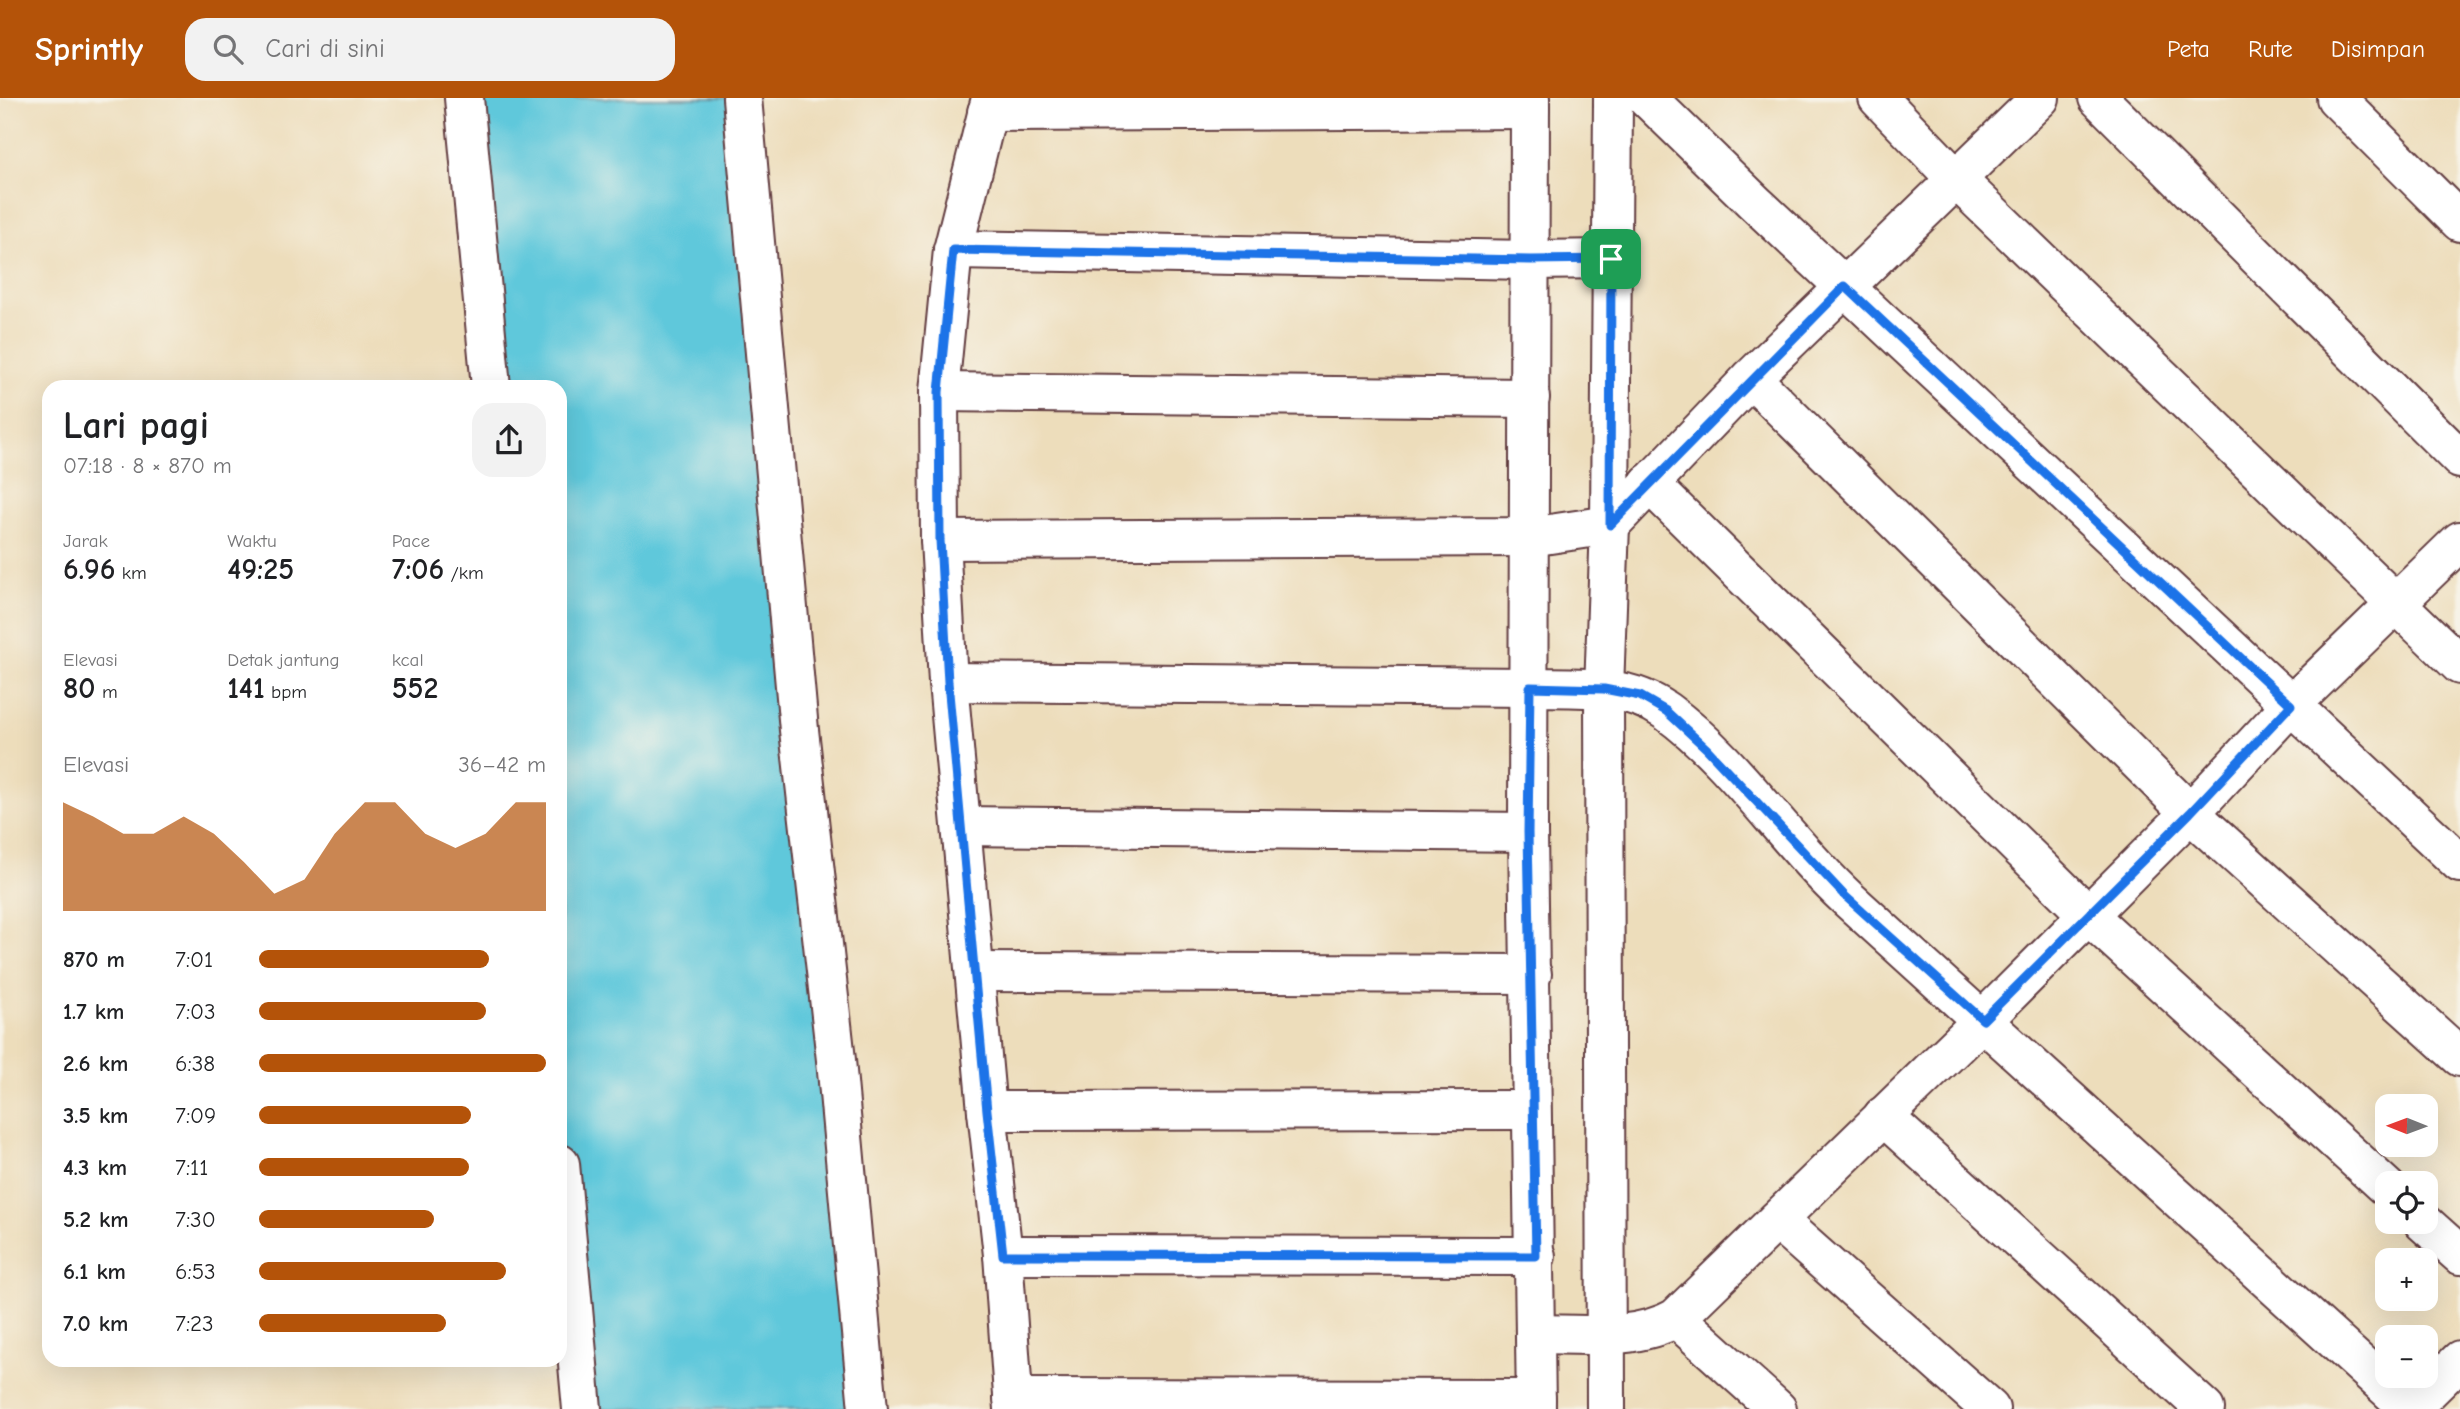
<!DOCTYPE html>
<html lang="id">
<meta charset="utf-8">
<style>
body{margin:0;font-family:"Comic Neue",sans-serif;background:#f2f2f2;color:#202124;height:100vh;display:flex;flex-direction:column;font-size:26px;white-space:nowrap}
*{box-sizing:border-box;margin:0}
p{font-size:23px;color:#757577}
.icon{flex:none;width:38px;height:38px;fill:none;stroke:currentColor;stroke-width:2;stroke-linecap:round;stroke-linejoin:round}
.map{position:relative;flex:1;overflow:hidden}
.details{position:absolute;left:42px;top:282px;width:525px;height:987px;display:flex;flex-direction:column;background:#fff;border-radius:21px;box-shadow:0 7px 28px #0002}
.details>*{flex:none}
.needle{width:46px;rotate:271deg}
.controls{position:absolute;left:2375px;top:996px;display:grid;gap:14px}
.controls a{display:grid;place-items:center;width:63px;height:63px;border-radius:14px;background:#fff;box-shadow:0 7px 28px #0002;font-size:35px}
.pin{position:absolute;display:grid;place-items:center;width:60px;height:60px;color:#fff;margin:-30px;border-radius:14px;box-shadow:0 4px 10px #0006}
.round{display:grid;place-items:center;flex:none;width:74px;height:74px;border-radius:21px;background:#f2f2f2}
.head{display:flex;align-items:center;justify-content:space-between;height:119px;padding:0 21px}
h1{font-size:38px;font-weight:700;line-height:52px}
.stats{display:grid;grid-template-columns:repeat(3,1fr);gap:10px;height:119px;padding:7px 21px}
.stats div{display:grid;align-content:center}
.stats b{font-size:30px;font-weight:700}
.stats small{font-size:19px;font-weight:400}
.stats p{font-size:19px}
.chart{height:196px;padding:14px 21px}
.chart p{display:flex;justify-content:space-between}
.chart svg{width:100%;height:126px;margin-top:7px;fill:#b45309;opacity:.7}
ul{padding:0 21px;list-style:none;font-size:23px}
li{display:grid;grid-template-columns:112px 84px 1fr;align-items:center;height:52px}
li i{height:18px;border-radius:9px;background:#b45309}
header{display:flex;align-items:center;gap:42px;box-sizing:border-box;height:98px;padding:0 35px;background:#b45309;color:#fff}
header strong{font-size:33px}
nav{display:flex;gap:38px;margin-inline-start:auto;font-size:24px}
.search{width:490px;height:63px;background:#f2f2f2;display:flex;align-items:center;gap:18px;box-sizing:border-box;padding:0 24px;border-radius:21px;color:#757577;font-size:26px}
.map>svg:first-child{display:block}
.water{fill:#5fc8db;stroke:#547483;stroke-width:2}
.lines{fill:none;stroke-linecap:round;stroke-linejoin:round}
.minor-casing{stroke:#623c41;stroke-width:42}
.minor{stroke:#fff;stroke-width:38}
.route-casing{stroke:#fff;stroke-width:14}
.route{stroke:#1a73e8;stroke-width:9}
</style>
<header>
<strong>Sprintly</strong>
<div class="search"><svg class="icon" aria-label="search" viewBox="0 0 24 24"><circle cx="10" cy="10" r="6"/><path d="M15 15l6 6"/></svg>Cari di sini</div>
<nav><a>Peta</a><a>Rute</a><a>Disimpan</a></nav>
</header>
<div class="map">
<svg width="2460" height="1311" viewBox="0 0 2460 1311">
<rect width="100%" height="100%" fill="#f7f3e8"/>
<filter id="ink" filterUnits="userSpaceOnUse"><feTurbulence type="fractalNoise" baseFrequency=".0143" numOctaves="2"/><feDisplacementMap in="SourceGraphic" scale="14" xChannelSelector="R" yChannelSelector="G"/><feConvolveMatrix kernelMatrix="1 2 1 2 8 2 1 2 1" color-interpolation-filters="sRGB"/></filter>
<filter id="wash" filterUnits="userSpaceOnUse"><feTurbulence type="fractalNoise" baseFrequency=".00686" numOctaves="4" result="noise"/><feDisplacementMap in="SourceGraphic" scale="28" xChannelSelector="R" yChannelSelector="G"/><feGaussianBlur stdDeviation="1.57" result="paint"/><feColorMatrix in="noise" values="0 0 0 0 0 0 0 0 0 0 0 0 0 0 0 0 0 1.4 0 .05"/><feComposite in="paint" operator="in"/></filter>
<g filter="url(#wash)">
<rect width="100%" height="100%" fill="#edddbb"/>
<polygon class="water" points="464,0 742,0 873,1311 582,1311 560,1066 560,289 491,289"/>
</g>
<g filter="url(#ink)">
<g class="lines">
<defs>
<g id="minor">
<polyline points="464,0 491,289"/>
<polyline points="742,0 799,632 836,962 868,1311"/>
<polyline points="991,0 953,152 939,294 940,442 948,584 987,1013 1003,1157 1014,1311"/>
<polyline points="1530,0 1528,734 1536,1311"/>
<polyline points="1647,0 1754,104 2460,765"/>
<polyline points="1878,0 1956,81 2460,567"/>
<polyline points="2098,0 2460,361"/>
<polyline points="2336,0 2460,124"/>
<polyline points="987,14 1530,11"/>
<polyline points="953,152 1531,162 1611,161"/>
<polyline points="1751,280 2190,715 2460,959"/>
<polyline points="939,294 1530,300"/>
<polyline points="1649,385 2088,817 2387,1090"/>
<polyline points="940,442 1530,439 1610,427 1751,280 2040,0"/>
<path d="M 948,584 L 1530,589 C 1575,590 1627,585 1666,613 C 1734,662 1786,744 1848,801 C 2035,972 2223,1141 2410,1311"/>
<polyline points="963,728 1528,734"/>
<polyline points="975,874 1532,876"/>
<polyline points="987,1013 1531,1012"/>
<polyline points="1883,1018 2205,1311"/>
<polyline points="560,1066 582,1311"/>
<polyline points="1777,1122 1990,1311"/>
<polyline points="2423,1124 2460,1157"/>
<polyline points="1003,1157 1536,1158"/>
<polyline points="1676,1220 1777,1311"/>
<path d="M 1535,1236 C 1582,1236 1635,1243 1676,1220 L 1983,922 L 2190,715 L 2291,607 L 2460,443"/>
<polyline points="1013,1300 1536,1301"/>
<polyline points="1606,1311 1604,591 1610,427 1613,0"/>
<polyline points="2410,1311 2460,1262"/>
</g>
</defs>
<use href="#minor" class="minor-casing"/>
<use href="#minor" class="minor"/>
</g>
</g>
<g class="lines" filter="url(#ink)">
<defs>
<polygon id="route" points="953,152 1531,162 1611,161 1610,427 1845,188 2291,607 2190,715 1983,922 1845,798 1707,651 1666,613 1640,598 1604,591 1530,589 1528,734 1536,1158 1003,1157 987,1013 948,584 940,442 939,294"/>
</defs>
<use href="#route" class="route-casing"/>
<use href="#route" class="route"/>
</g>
</svg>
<div class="controls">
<a><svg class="needle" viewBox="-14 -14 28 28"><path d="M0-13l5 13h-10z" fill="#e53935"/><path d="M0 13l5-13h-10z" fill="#757577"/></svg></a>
<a><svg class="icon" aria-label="locate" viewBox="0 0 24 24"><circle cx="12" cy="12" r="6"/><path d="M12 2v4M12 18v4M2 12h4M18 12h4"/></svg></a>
<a>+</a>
<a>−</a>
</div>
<div class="pin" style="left:1611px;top:161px;background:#1e9e55"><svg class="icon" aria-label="arrive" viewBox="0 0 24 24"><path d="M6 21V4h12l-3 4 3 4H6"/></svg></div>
<section class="details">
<div class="head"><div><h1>Lari pagi</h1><p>07:18 · 8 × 870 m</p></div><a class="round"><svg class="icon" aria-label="share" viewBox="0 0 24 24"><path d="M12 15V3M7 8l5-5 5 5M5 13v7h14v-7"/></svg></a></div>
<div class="stats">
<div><p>Jarak</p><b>6.96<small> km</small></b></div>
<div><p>Waktu</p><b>49:25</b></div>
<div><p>Pace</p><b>7:06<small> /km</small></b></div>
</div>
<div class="stats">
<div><p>Elevasi</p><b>80<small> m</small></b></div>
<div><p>Detak jantung</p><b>141<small> bpm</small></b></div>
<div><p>kcal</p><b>552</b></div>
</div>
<div class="chart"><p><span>Elevasi</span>36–42 m</p>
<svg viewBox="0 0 160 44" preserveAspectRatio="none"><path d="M0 44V6L10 11L20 17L30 17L40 11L50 17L60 27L70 38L80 33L90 17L100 6L110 6L120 17L130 22L140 17L150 6L160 6V44z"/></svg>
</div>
<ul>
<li><b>870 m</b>7:01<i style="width:80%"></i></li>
<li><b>1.7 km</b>7:03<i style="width:79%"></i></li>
<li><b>2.6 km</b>6:38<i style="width:100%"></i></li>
<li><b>3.5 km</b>7:09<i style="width:74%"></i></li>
<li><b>4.3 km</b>7:11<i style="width:73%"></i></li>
<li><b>5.2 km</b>7:30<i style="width:61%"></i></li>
<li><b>6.1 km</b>6:53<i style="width:86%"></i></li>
<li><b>7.0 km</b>7:23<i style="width:65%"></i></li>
</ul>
</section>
</div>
